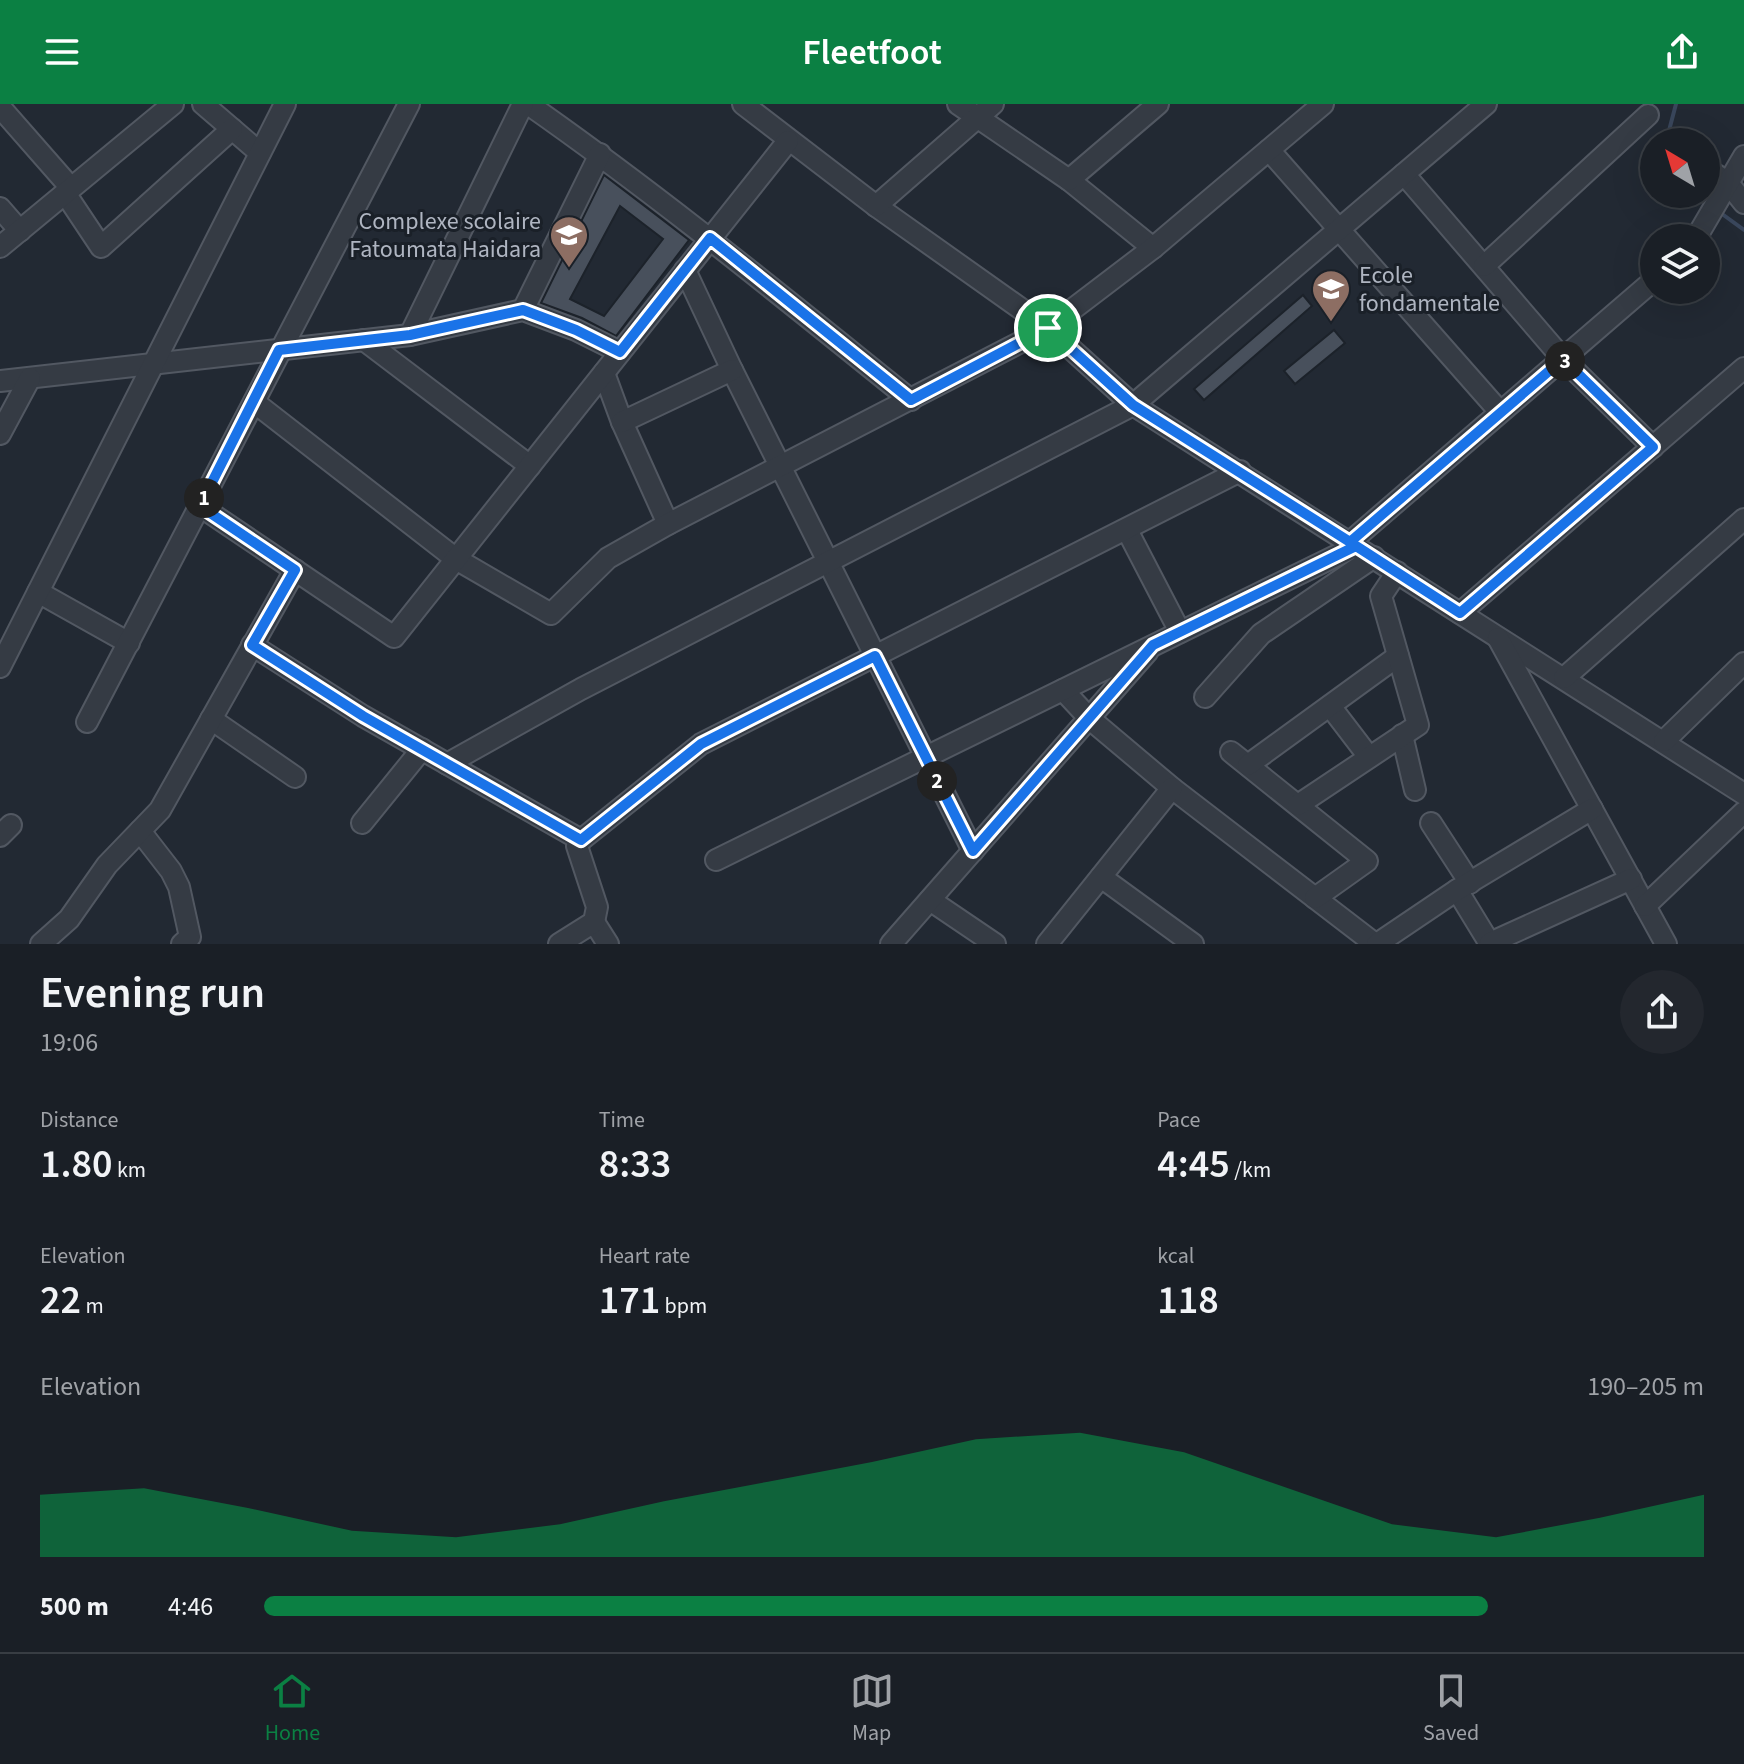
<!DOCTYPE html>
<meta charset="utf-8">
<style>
body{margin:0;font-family:"Source Sans 3",sans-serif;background:#23272e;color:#f1f3f6;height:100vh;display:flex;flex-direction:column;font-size:30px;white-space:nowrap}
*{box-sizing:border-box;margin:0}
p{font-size:26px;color:#9fa2a7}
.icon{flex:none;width:44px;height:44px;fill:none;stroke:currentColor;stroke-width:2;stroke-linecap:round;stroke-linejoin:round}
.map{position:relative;height:840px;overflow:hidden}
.panel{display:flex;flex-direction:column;background:#1a1f26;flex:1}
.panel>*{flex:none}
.needle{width:52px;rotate:322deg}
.buttons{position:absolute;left:1640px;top:24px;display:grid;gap:16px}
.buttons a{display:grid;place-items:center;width:80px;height:80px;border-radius:50%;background:#1a1f26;box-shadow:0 8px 32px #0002,0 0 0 2px #383d43;font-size:40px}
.pin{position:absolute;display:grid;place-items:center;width:68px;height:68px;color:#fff;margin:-34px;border:4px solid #fff;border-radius:50%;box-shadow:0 2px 8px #0007}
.km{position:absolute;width:40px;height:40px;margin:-20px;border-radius:50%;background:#222;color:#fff;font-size:22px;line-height:40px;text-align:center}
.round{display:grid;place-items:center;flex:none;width:84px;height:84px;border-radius:42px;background:#23272e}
.summary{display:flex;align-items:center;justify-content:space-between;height:136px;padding:0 40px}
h1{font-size:44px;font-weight:600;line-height:60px}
.metrics{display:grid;grid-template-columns:repeat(3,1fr);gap:12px;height:136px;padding:8px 40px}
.metrics div{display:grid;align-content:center}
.metrics b{font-size:40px;font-weight:600}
.metrics small{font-size:22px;font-weight:400}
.metrics p{font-size:22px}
.chart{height:224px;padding:16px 40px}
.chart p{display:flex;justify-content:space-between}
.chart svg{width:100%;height:144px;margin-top:8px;fill:#0b8043;opacity:.7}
ul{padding:0 40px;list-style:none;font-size:26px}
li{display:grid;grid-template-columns:128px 96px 1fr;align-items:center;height:60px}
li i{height:20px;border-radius:10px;background:#0b8043}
header{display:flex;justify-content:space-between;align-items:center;height:104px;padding:0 40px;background:#0b8043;color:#fff;font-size:36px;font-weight:600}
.tabs{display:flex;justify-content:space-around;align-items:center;height:112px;border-top:2px solid #383d43;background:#1a1f26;font-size:22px;color:#9fa2a7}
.tabs a{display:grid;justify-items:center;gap:4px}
.tabs .active{color:#0b8043}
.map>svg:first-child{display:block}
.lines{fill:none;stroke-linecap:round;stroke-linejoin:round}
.stream{stroke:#39465b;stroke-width:4}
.building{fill:#48505c;stroke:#1c222a;stroke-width:2;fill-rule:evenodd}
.minor-casing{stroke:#525862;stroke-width:24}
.minor{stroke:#353b44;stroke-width:20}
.route-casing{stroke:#fff;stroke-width:16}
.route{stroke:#1a73e8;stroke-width:10}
.labels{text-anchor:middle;stroke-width:6;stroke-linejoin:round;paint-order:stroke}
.poi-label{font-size:24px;fill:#afb5c1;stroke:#1a2028;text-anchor:end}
</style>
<header><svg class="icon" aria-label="menu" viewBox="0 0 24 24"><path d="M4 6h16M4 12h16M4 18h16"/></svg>Fleetfoot<svg class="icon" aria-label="share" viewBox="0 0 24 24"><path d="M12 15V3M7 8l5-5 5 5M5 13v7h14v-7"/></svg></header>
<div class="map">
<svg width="1744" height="840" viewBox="0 0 1744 840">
<rect width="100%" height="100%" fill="#222933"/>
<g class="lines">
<g class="stream">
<polyline points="1666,38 1676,0"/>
<polyline points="1693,90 1707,100"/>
<polyline points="1718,107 1744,126"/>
</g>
</g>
<g class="building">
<path d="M 604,71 L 689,136 L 616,232 L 582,214 L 541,199 ZM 620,102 L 663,135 L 604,212 L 570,195 Z"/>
<polygon points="1303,191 1312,202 1204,296 1194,285"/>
<polygon points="1334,226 1345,239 1295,280 1284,267"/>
</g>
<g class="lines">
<defs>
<g id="minor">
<polyline points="203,0 260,49"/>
<path d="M 528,0 C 661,93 785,195 911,296"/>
<polyline points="743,0 876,102 1048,224 1133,301 1744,690"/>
<polyline points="958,0 1069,76 1153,144"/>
<polyline points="0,3 71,84"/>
<polyline points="1269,46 1500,308"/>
<polyline points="1706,64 1728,79 1744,99"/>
<polyline points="1404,70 1563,255 1653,343"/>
<polyline points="1069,76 1158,0"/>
<polyline points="65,89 101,143 232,25"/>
<polyline points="876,102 993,0"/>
<polyline points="0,104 20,127"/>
<polyline points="1696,134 1744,52"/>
<polyline points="0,143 173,0"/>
<polyline points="1484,162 1648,11"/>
<polyline points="685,166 732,266 973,747"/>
<polyline points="523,206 600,50"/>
<polyline points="410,231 523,0"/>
<polyline points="364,236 530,362"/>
<polyline points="604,269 622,318 668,420"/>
<polyline points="0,277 410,231 523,206 576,226 620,248"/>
<polyline points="254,298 456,455 551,510 608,454 668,420 1048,224 1153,144 1323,0"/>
<polyline points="622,318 732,266"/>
<polyline points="0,330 30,274"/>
<polyline points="200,402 394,533 788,37"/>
<polyline points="1127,426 1180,528"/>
<polyline points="1350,438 1654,176"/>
<polyline points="38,488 129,539"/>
<polyline points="1460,509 1744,264"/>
<polyline points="1498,534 1666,840"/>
<polyline points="252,541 363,612 581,736"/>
<polyline points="0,563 285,0"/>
<polyline points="1564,574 1744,415"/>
<polyline points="1063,586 1090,615 1172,684 1375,840"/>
<polyline points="1205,593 1261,530 1374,453"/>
<polyline points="1330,602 1369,653"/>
<polyline points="211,615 295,673"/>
<polyline points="87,618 409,0"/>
<polyline points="1402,631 1415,686"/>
<polyline points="1664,637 1744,559"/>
<polyline points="1231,648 1367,757 1315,794"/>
<polyline points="447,660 581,585 1133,301 1486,0"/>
<polyline points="1248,661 1398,552"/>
<polyline points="1298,701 1418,621 1381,492 1397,468"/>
<polyline points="362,719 422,645"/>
<polyline points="1431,719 1470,779"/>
<polyline points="140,727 171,767 179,783 190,833 182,840"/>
<polyline points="0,732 11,721"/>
<polyline points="716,756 1356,442"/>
<polyline points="1101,773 1193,840"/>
<polyline points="1457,786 1490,840"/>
<polyline points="930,796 995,840"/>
<polyline points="1645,802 1744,708"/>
<polyline points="594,818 608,840"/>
<polyline points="1490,839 1631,775"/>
<polyline points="41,840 69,815 107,761 160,706 295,466"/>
<polyline points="559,840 594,818 597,803 577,742 581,736 701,640 1240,367"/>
<polyline points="891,840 1148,547"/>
<polyline points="1047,840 1172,684"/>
<polyline points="1377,840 1457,786 1592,705"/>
</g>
</defs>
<use href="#minor" class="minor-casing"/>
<use href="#minor" class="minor"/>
</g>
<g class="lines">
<defs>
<polygon id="route" points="710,134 911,296 1048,224 1133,301 1350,438 1563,255 1653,343 1460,509 1356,442 1153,541 973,747 875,552 701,640 581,736 363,612 252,541 295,466 200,402 279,246 410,231 523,206 576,226 620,248"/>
</defs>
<use href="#route" class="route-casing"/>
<use href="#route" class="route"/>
</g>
<defs>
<symbol id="school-pin" viewBox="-11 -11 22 30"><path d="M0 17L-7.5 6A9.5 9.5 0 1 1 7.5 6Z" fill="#8d6e63" stroke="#1a2028"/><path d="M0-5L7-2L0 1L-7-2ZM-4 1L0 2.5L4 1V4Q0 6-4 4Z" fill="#fff"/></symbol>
</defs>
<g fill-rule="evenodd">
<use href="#school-pin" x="547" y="109" width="44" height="60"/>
<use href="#school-pin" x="1309" y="163" width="44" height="60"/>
</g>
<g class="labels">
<g class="poi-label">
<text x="541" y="125">Complexe scolaire<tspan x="541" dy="28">Fatoumata Haidara</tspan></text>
<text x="1359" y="179" text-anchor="start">Ecole<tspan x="1359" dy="28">fondamentale</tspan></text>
</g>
</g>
</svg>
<div class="buttons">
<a><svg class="needle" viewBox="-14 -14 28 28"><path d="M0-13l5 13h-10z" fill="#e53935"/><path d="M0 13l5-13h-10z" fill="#9fa2a7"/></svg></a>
<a><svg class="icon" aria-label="layers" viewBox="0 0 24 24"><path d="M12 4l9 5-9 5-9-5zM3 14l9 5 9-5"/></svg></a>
</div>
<div class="pin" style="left:1048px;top:224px;background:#1e9e55"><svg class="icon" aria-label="arrive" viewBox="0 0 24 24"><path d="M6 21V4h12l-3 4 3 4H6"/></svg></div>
<b class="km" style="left:204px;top:394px">1</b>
<b class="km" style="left:937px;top:677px">2</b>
<b class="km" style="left:1565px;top:257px">3</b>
</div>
<section class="panel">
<div class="summary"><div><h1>Evening run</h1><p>19:06</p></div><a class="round"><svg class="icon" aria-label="share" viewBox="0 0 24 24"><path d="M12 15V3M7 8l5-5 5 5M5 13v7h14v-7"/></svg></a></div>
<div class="metrics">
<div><p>Distance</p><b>1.80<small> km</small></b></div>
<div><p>Time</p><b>8:33</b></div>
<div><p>Pace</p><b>4:45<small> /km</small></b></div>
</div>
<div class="metrics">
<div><p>Elevation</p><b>22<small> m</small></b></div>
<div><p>Heart rate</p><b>171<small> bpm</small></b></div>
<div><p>kcal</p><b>118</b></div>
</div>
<div class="chart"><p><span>Elevation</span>190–205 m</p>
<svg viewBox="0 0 160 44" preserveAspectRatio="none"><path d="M0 44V25L10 23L20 29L30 36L40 38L50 34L60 27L70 21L80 15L90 8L100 6L110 12L120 23L130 34L140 38L150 32L160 25V44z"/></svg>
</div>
<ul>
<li><b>500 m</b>4:46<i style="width:85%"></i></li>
</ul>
</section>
<nav class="tabs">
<a class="active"><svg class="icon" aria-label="home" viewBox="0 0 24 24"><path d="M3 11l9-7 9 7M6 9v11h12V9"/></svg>Home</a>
<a><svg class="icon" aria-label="map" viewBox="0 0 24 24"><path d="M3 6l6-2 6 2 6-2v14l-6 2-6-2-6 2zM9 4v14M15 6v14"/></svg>Map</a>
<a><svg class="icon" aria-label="saved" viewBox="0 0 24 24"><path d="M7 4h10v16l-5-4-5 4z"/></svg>Saved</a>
</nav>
